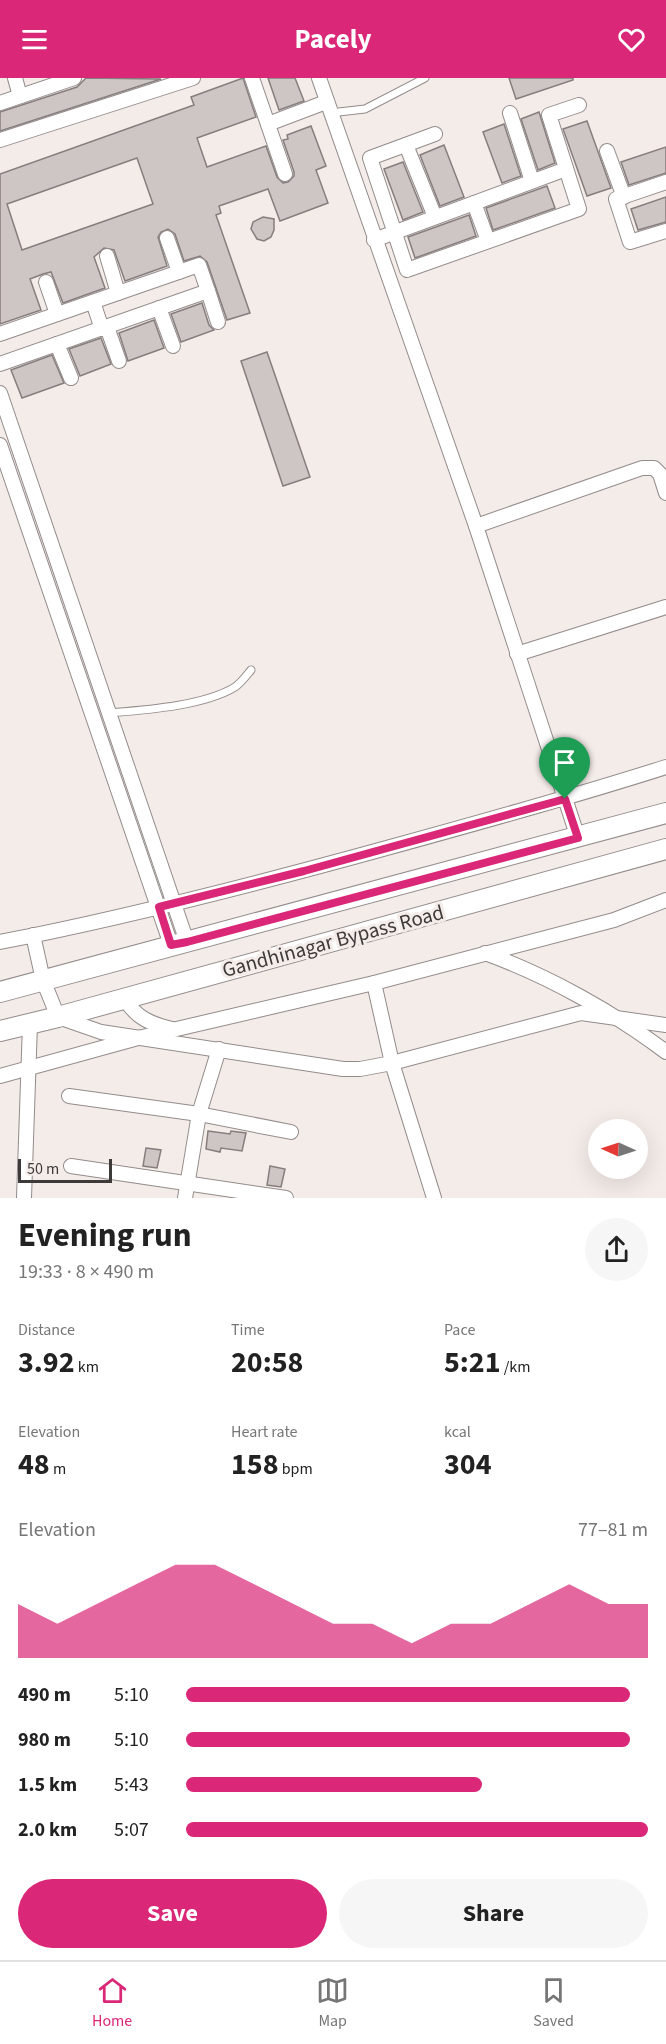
<!DOCTYPE html>
<meta charset="utf-8">
<style>
body{margin:0;font-family:"Source Sans 3",sans-serif;background:#f6f6f6;color:#222;height:100vh;display:flex;flex-direction:column;font-size:22px;white-space:nowrap}
*{box-sizing:border-box;margin:0}
p{font-size:20px;color:#767676}
.icon{flex:none;width:33px;height:33px;fill:none;stroke:currentColor;stroke-width:2;stroke-linecap:round;stroke-linejoin:round}
.map{position:relative;height:1120px;overflow:hidden}
.side{display:flex;flex-direction:column;background:#fff;flex:1}
.side>*{flex:none}
.needle{width:39px;rotate:273deg}
.controls{position:absolute;left:588px;top:1041px;display:grid;gap:12px}
.controls a{display:grid;place-items:center;width:60px;height:60px;border-radius:50%;background:#fff;box-shadow:0 6px 24px #0002;font-size:30px}
.scale{position:absolute;left:18px;bottom:15px;width:94px;box-sizing:border-box;padding-left:6px;border:3px solid #3e3a3a;border-top:0;font-size:16px;line-height:21px;white-space:nowrap;color:#3e3a3a;-webkit-text-stroke:4px #f4ece9;paint-order:stroke}
.pin{position:absolute;display:grid;place-items:center;width:51px;height:51px;color:#fff;margin:-62px -26px;border-radius:50% 50% 50% 0;rotate:-45deg;box-shadow:0 0 6px #0007}
.pin .icon{rotate:45deg}
.round{display:grid;place-items:center;flex:none;width:63px;height:63px;border-radius:32px;background:#f6f6f6}
.head{display:flex;align-items:center;justify-content:space-between;height:102px;padding:0 18px}
h1{font-size:33px;font-weight:700;line-height:45px}
.metrics{display:grid;grid-template-columns:repeat(3,1fr);gap:9px;height:102px;padding:6px 18px}
.metrics div{display:grid;align-content:center}
.metrics b{font-size:30px;font-weight:700}
.metrics small{font-size:16px;font-weight:400}
.metrics p{font-size:16px}
.chart{height:168px;padding:12px 18px}
.chart p{display:flex;justify-content:space-between}
.chart svg{width:100%;height:108px;margin-top:6px;fill:#db2777;opacity:.7}
.action{display:flex;gap:12px;margin-top:auto;padding:12px 18px}
.action a{flex:1;height:69px;border-radius:36px;background:#db2777;color:#fff;font-size:24px;font-weight:700;line-height:69px;text-align:center}
.action a+a{background:#f6f6f6;color:#222}
ul{padding:0 18px;list-style:none;font-size:20px}
li{display:grid;grid-template-columns:96px 72px 1fr;align-items:center;height:45px}
li i{height:15px;border-radius:8px;background:#db2777}
header{display:flex;justify-content:space-between;align-items:center;height:78px;padding:0 18px;background:#db2777;color:#fff;font-size:27px;font-weight:700}
.tab-bar{display:flex;justify-content:space-around;align-items:center;height:84px;border-top:2px solid #e0e0e0;background:#fff;font-size:16px;color:#767676}
.tab-bar a{display:grid;justify-items:center;gap:3px}
.tab-bar .current{color:#db2777}
.map>svg:first-child{display:block}
.building{fill:#cec6c4;stroke:#867e7c;stroke-width:1.5;fill-rule:evenodd}
.lines{fill:none;stroke-linecap:round;stroke-linejoin:round}
.service-casing{stroke:#938c8a;stroke-width:9}
.minor-casing{stroke:#938c8a;stroke-width:16}
.secondary-casing{stroke:#938c8a;stroke-width:22}
.service{stroke:#fff;stroke-width:7}
.minor{stroke:#fff;stroke-width:14}
.secondary{stroke:#fff;stroke-width:20}
.route-casing{stroke:#fff;stroke-width:12}
.route{stroke:#db2777;stroke-width:8}
.labels{text-anchor:middle;stroke-width:6;stroke-linejoin:round;paint-order:stroke}
.street-label{font-size:21px;fill:#3e3a3a;stroke:#f4ece9}
</style>
<header><svg class="icon" aria-label="menu" viewBox="0 0 24 24"><path d="M4 6h16M4 12h16M4 18h16"/></svg>Pacely<svg class="icon" aria-label="heart" viewBox="0 0 24 24"><path d="M12 20l-8-8c-3-5 5-10 8-4 3-6 11-1 8 4z"/></svg></header>
<div class="map">
<svg width="666" height="1120" viewBox="0 0 666 1120">
<rect width="100%" height="100%" fill="#f4ece9"/>
<g class="building">
<polygon points="86,0 161,1 0,53 0,34 77,9"/>
<path d="M 243,0 L 256,39 L 197,60 L 207,89 L 266,68 L 277,99 L 283,105 L 288,104 L 294,98 L 294,94 L 283,62 L 288,61 L 287,57 L 311,48 L 326,88 L 316,92 L 328,125 L 280,143 L 268,111 L 219,128 L 221,135 L 216,137 L 250,235 L 227,242 L 207,184 L 200,178 L 184,183 L 175,156 L 168,151 L 161,154 L 158,159 L 167,188 L 125,203 L 114,172 L 104,170 L 94,179 L 105,210 L 63,225 L 51,194 L 43,196 L 30,201 L 41,232 L 0,246 L 0,96 L 194,27 L 191,19 ZM 137,80 L 153,126 L 22,172 L 7,126 Z"/>
<polygon points="268,0 295,0 304,23 279,32"/>
<polygon points="509,0 573,0 573,2 516,21"/>
<polygon points="539,34 555,85 538,92 521,41"/>
<polygon points="587,43 611,110 587,118 563,51"/>
<polygon points="504,46 521,98 502,105 483,54"/>
<polygon points="444,67 464,119 440,128 420,77"/>
<polygon points="666,69 666,95 629,107 621,84"/>
<polygon points="403,84 423,134 403,142 384,91"/>
<polygon points="547,108 555,130 493,152 486,130"/>
<polygon points="666,119 666,144 638,152 631,131"/>
<polygon points="469,137 476,158 415,180 408,159"/>
<polygon points="263,139 274,141 274,152 271,159 264,163 257,161 251,151 253,144"/>
<polygon points="202,225 209,247 214,252 181,264 171,236"/>
<polygon points="154,242 164,270 128,283 119,255"/>
<polygon points="101,260 111,286 80,298 69,271"/>
<polygon points="267,274 310,399 283,408 241,283"/>
<polygon points="52,277 64,305 22,320 11,292"/>
<polygon points="208,1053 230,1056 231,1053 246,1055 242,1073 221,1070 220,1074 206,1071"/>
<polygon points="146,1070 161,1072 157,1090 143,1088"/>
<polygon points="270,1088 285,1091 281,1109 267,1107"/>
</g>
<g class="lines">
<defs>
<g id="service">
<polyline points="330,35 365,31 425,0"/>
<path d="M 109,635 C 145,632 204,628 235,609 C 241,605 246,598 251,592"/>
</g>
<g id="minor">
<polyline points="15,0 20,18"/>
<polyline points="252,0 285,96"/>
<polyline points="319,0 476,448 578,760"/>
<polyline points="0,25 74,0"/>
<polyline points="510,35 532,103"/>
<polyline points="268,46 326,24"/>
<polyline points="435,56 370,80 407,192 579,131 549,37 579,27"/>
<polyline points="0,62 193,0"/>
<polyline points="406,67 435,139"/>
<polyline points="607,73 624,119"/>
<polyline points="666,104 616,121 630,164 666,153"/>
<polyline points="474,125 488,163"/>
<polyline points="167,160 179,194"/>
<polyline points="374,162 566,91"/>
<polyline points="107,178 118,215"/>
<polyline points="46,204 57,236"/>
<polyline points="208,213 218,244"/>
<polyline points="93,224 102,251"/>
<polyline points="159,230 173,268"/>
<polyline points="107,249 119,283"/>
<polyline points="0,256 199,187 208,213 0,286"/>
<polyline points="57,266 71,300"/>
<polyline points="0,315 187,864"/>
<polyline points="0,367 171,867"/>
<polyline points="476,448 642,390 654,390 660,396 666,415"/>
<polyline points="517,576 666,529"/>
<polyline points="33,857 43,902 58,939 101,954 343,991 360,991 392,985 581,935 666,947"/>
<path d="M 0,864 C 129,839 256,806 383,771 C 478,745 572,719 666,689"/>
<path d="M 485,875 C 548,898 613,934 666,974"/>
<polyline points="374,905 392,985 434,1120"/>
<path d="M 125,921 C 136,940 151,946 172,951"/>
<polyline points="0,998 138,960 374,905 614,842 666,822"/>
<polyline points="69,1018 199,1036 291,1054"/>
<polyline points="71,1088 286,1120"/>
<polyline points="24,1120 30,946"/>
<polyline points="185,1120 199,1036 219,971"/>
</g>
<g id="secondary">
<polyline points="0,914 666,735"/>
<polyline points="0,953 58,939 666,771"/>
</g>
</defs>
<use href="#service" class="service-casing"/>
<use href="#minor" class="minor-casing"/>
<use href="#secondary" class="secondary-casing"/>
<use href="#service" class="service"/>
<use href="#minor" class="minor"/>
<use href="#secondary" class="secondary"/>
</g>
<g class="lines">
<defs>
<polygon id="route" points="565,721 578,760 187,864 171,867 159,829 304,793"/>
</defs>
<use href="#route" class="route-casing"/>
<use href="#route" class="route"/>
</g>
<g class="labels">
<g class="street-label">
<text transform="translate(333 863) rotate(-15)" y="7">Gandhinagar Bypass Road</text>
</g>
</g>
</svg>
<div class="controls">
<a><svg class="needle" viewBox="-14 -14 28 28"><path d="M0-13l5 13h-10z" fill="#e53935"/><path d="M0 13l5-13h-10z" fill="#767676"/></svg></a>
</div>
<div class="scale">50 m</div>
<div class="pin" style="left:565px;top:721px;background:#1e9e55"><svg class="icon" aria-label="arrive" viewBox="0 0 24 24"><path d="M6 21V4h12l-3 4 3 4H6"/></svg></div>
</div>
<section class="side">
<div class="head"><div><h1>Evening run</h1><p>19:33 · 8 × 490 m</p></div><a class="round"><svg class="icon" aria-label="share" viewBox="0 0 24 24"><path d="M12 15V3M7 8l5-5 5 5M5 13v7h14v-7"/></svg></a></div>
<div class="metrics">
<div><p>Distance</p><b>3.92<small> km</small></b></div>
<div><p>Time</p><b>20:58</b></div>
<div><p>Pace</p><b>5:21<small> /km</small></b></div>
</div>
<div class="metrics">
<div><p>Elevation</p><b>48<small> m</small></b></div>
<div><p>Heart rate</p><b>158<small> bpm</small></b></div>
<div><p>kcal</p><b>304</b></div>
</div>
<div class="chart"><p><span>Elevation</span>77–81 m</p>
<svg viewBox="0 0 160 44" preserveAspectRatio="none"><path d="M0 44V22L10 30L20 22L30 14L40 6L50 6L60 14L70 22L80 30L90 30L100 38L110 30L120 30L130 22L140 14L150 22L160 22V44z"/></svg>
</div>
<ul>
<li><b>490 m</b>5:10<i style="width:96%"></i></li>
<li><b>980 m</b>5:10<i style="width:96%"></i></li>
<li><b>1.5 km</b>5:43<i style="width:64%"></i></li>
<li><b>2.0 km</b>5:07<i style="width:100%"></i></li>
</ul>
<div class="action"><a>Save</a><a>Share</a></div>
</section>
<nav class="tab-bar">
<a class="current"><svg class="icon" aria-label="home" viewBox="0 0 24 24"><path d="M3 11l9-7 9 7M6 9v11h12V9"/></svg>Home</a>
<a><svg class="icon" aria-label="map" viewBox="0 0 24 24"><path d="M3 6l6-2 6 2 6-2v14l-6 2-6-2-6 2zM9 4v14M15 6v14"/></svg>Map</a>
<a><svg class="icon" aria-label="saved" viewBox="0 0 24 24"><path d="M7 4h10v16l-5-4-5 4z"/></svg>Saved</a>
</nav>
